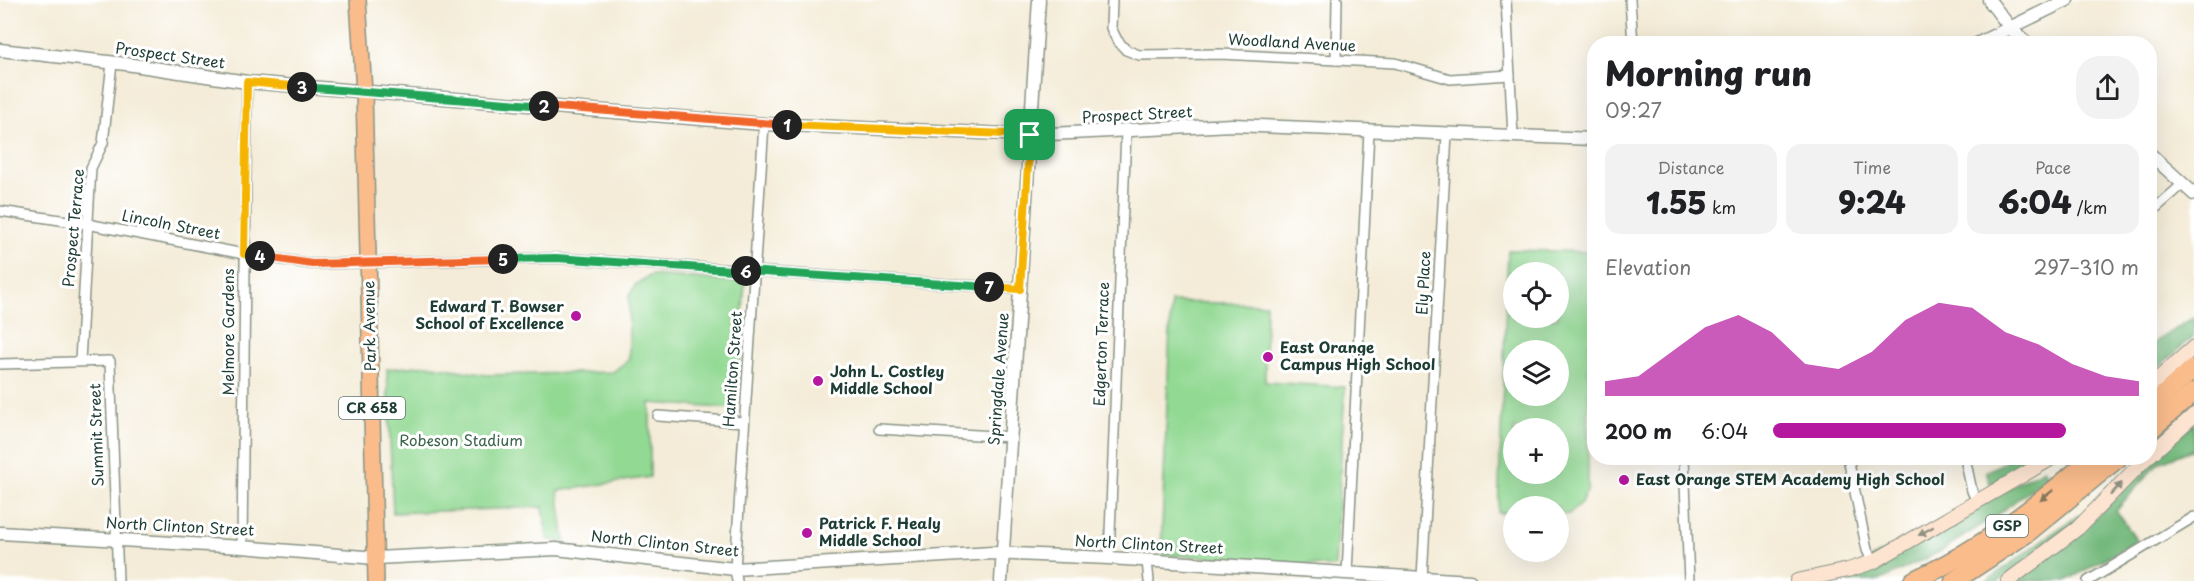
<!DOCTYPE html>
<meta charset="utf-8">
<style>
body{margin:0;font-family:"Playpen Sans",sans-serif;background:#f2f2f2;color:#202124;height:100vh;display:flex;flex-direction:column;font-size:22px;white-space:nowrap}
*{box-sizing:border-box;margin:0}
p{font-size:20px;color:#757577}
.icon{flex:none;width:33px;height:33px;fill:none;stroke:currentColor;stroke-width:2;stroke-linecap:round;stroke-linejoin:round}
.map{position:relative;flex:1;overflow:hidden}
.panel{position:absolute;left:1587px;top:36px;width:570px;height:429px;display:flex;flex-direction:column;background:#fff;border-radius:24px;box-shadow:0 6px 24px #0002}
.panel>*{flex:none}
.fabs{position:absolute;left:1503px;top:262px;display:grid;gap:12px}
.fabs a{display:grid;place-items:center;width:66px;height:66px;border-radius:50%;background:#fff;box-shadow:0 6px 24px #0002;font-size:30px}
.pin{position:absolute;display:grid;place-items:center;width:51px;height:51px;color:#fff;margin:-26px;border-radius:12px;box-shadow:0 3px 9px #0006}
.km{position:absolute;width:30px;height:30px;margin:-15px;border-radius:50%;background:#222;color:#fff;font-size:16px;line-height:30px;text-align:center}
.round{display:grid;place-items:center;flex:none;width:63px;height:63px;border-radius:24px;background:#f2f2f2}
.head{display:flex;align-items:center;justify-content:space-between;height:102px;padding:0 18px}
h1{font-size:33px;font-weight:800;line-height:45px}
.figures{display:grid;grid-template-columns:repeat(3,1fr);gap:9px;height:102px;padding:6px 18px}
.figures div{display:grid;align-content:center;border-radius:15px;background:#f2f2f2;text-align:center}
.figures b{font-size:30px;font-weight:800}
.figures small{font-size:16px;font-weight:400}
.figures p{font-size:16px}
.chart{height:168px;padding:12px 18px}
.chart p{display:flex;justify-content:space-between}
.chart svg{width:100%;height:108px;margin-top:6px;fill:#b5179e;opacity:.7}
ul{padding:0 18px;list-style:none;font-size:20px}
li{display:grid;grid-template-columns:96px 72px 1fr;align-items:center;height:45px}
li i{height:15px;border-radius:8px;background:#b5179e}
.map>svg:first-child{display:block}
.green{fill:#92d993;stroke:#588b64;stroke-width:1.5;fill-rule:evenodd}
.forest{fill:#75b97d;stroke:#4a7b58;stroke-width:1.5}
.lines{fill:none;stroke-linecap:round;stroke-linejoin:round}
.minor-casing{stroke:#8a9486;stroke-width:12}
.tertiary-casing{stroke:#8a9486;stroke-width:15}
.secondary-casing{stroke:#8a9486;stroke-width:16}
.primary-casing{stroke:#8a9486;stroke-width:18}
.motorway-casing{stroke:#8a9486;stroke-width:21}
.minor{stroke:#fff;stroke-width:9}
.tertiary{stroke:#fff;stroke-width:12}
.secondary{stroke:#fde4d1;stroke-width:14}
.primary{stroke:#fabc8b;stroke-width:15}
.motorway{stroke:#fabc8b;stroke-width:18}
.oneway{fill:#8e9082}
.oneway2{fill:#82765b}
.split-1-casing{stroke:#fff;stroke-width:12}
.split-2-casing{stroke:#fff;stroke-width:12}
.split-3-casing{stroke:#fff;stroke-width:12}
.split-4-casing{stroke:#fff;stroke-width:12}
.split-5-casing{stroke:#fff;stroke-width:12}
.split-6-casing{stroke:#fff;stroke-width:12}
.split-7-casing{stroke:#fff;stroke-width:12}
.split-8-casing{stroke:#fff;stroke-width:12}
.split-1{stroke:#f5b400;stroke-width:8}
.split-2{stroke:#f0652b;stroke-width:8}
.split-3{stroke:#22a559;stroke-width:8}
.split-4{stroke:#f5b400;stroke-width:8}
.split-5{stroke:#f0652b;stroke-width:8}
.split-6{stroke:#22a559;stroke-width:8}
.split-7{stroke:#22a559;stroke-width:8}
.split-8{stroke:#f5b400;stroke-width:8}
.poi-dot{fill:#b5179e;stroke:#fff;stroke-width:2}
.labels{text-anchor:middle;stroke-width:6;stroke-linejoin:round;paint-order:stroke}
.shield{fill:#fff;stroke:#627771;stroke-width:1.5}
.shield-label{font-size:14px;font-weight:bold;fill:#1f3d34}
.street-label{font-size:15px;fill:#1f3d34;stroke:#fff}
.poi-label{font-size:15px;font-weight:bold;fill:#1f3d34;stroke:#fff;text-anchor:start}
.park-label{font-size:15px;fill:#3c644c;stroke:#fff}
</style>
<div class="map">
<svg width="2194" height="581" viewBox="0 0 2194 581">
<rect width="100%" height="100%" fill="#fff"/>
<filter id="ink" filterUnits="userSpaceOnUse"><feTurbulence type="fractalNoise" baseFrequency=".0167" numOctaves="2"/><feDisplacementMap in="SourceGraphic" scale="12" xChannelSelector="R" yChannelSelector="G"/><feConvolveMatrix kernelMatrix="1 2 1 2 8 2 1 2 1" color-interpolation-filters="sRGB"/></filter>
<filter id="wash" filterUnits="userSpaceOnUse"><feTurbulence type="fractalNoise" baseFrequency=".008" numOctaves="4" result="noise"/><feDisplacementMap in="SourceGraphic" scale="24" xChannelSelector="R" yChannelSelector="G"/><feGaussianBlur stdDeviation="1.35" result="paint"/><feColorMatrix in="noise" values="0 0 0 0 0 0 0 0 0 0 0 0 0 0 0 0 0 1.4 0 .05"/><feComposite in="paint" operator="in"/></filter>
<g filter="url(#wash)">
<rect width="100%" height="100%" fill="#f4ecd8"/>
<g class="green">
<path d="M 1508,250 L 1594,252 L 1594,345 L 1589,345 L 1588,489 L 1580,504 L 1569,514 L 1559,514 L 1558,507 L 1514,507 L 1513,513 L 1498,513 ZM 1514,273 L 1558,273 L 1558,318 L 1514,318 ZM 1514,351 L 1558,351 L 1558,396 L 1514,396 ZM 1514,429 L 1558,429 L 1558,474 L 1514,474 Z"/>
<polygon points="651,275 745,282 736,409 650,403 650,477 558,491 565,542 547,539 543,507 393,513 387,369 427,365 487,375 613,372 629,359 629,296 636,284"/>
<polygon points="1171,302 1266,304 1265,382 1345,387 1335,567 1161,554"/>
</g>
<g class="forest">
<polygon points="2194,317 2194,336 2150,374 2150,345"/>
<path d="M 2194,423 L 2194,449 L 2158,463 L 2116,510 L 2137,541 L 2066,581 L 2018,581 C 2048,559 2078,536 2104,510 C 2135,481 2161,450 2194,423 Z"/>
<polygon points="2012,458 2039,458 1990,484 1986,472"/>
<polygon points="2044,469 2048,476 2001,512 1941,551 1879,581 1828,581"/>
<polygon points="2077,516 2085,516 1998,581 1986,581"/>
</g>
</g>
<g filter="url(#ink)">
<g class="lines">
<defs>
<g id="minor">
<polyline points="1112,0 1111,28 1117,40 1126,50 1139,55 1220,54 1395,63 1450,79 1510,75"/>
<polyline points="1506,0 1513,136"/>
<polyline points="1630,0 1633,44"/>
<polyline points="1336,60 1337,0"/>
<polyline points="0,211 87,224 244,254 312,264 556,258 1020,289"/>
<polyline points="2150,213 2183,184"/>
<polyline points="80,361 91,168 103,143 112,63"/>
<polyline points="0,364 110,361 118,581"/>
<polyline points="658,416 744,422"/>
<polyline points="879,429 1010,437"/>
<polyline points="1684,458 1689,581"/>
<polyline points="1848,458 1867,550 1873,562"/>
<polyline points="1965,458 1972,491 1977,502"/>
<polyline points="242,547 247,82"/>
<polyline points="1109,558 1126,131"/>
<polyline points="1147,561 1149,581"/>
<polyline points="1347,573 1369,131"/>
<polyline points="1422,578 1447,134"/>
<polyline points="737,581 735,569 764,124"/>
<polyline points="2088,581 2194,517"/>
</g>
<g id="tertiary">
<polyline points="1989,0 2011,29 2028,44"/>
<polyline points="1977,44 2067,0"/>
<polyline points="0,50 126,64 247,82 764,124 1030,135 1232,125 1594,139"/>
<polyline points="2150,154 2194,194"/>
<polyline points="0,533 242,547 376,558 556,549 735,569 992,553 1109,558 1470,581"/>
<polyline points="1001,581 1039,0"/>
</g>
<g id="secondary">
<polyline points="2150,386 2194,347"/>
<polyline points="2150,455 2194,415"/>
<polyline points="1797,581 1848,570 1873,562 2052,458"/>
<polyline points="2008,581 2078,528 2146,458"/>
</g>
<polyline id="primary" points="358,0 364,92 376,581"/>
<g id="motorway">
<polyline points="2150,407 2194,368"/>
<polyline points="2150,430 2194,392"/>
<path d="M 1913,581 C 1980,550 2037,506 2092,458"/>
<polyline points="1954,581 2027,533 2118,458"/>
</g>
</defs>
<use href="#minor" class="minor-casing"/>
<use href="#tertiary" class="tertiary-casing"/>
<use href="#secondary" class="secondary-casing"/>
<use href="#primary" class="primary-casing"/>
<use href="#motorway" class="motorway-casing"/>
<use href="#minor" class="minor"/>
<use href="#tertiary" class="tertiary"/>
<use href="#secondary" class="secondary"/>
<use href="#primary" class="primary"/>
<use href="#motorway" class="motorway"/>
</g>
<defs><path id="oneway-solid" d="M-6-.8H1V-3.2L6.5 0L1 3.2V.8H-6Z" transform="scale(1.5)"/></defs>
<g class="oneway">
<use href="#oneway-solid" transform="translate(2116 489) rotate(-48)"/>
<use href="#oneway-solid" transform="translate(1926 531) rotate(150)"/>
</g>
<use class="oneway2" href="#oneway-solid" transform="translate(2047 495) rotate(141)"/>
</g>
<g class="lines" filter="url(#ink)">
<defs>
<polyline id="split-1" points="787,125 1030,135"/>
<polyline id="split-2" points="544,106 787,125"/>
<polyline id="split-3" points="302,87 544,106"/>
<polyline id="split-4" points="260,256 244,254 247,82 302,87"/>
<polyline id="split-5" points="260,256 312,264 503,259"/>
<polyline id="split-6" points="503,259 556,258 746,271"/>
<polyline id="split-7" points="746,271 989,287"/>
<polyline id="split-8" points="989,287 1020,289 1030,135"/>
</defs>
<use href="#split-1" class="split-1-casing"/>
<use href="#split-2" class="split-2-casing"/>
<use href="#split-3" class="split-3-casing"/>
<use href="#split-4" class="split-4-casing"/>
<use href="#split-5" class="split-5-casing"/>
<use href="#split-6" class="split-6-casing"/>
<use href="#split-7" class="split-7-casing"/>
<use href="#split-8" class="split-8-casing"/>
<use href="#split-1" class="split-1"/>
<use href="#split-2" class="split-2"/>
<use href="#split-3" class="split-3"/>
<use href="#split-4" class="split-4"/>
<use href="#split-5" class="split-5"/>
<use href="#split-6" class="split-6"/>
<use href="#split-7" class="split-7"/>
<use href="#split-8" class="split-8"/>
</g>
<g class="poi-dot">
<circle cx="576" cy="316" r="6"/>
<circle cx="1268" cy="357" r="6"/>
<circle cx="818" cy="381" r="6"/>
<circle cx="1624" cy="480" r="6"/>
<circle cx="807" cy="533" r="6"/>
</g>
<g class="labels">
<g class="shield">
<rect x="339" y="397" width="66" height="22" rx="4.5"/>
<rect x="1986" y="515" width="42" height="22" rx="4.5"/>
</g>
<g class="shield-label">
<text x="372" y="413">CR 658</text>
<text x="2007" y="531">GSP</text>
</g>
<g class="street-label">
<text transform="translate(1292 43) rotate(3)" y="5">Woodland Avenue</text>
<text transform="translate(170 56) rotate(8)" y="5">Prospect Street</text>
<text transform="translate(1137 115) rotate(-3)" y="5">Prospect Street</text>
<text transform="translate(171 225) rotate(11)" y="5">Lincoln Street</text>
<text transform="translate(74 228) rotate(-85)" y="5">Prospect Terrace</text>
<text transform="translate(1424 283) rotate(-87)" y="5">Ely Place</text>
<text transform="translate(370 326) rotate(-91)" y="5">Park Avenue</text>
<text transform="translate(229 332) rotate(-90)" y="5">Melmore Gardens</text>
<text transform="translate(1102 344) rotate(-88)" y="5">Edgerton Terrace</text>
<text transform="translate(733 369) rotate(-86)" y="5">Hamilton Street</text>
<text transform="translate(999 379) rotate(-86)" y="5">Springdale Avenue</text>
<text transform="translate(97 435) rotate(-92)" y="5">Summit Street</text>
<text transform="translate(180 527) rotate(3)" y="5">North Clinton Street</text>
<text transform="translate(665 544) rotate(6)" y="5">North Clinton Street</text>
<text transform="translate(1149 545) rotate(3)" y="5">North Clinton Street</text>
</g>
<g class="poi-label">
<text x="564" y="312" text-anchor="end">Edward T. Bowser<tspan x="564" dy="17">School of Excellence</tspan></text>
<text x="1280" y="353">East Orange<tspan x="1280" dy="17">Campus High School</tspan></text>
<text x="830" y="377">John L. Costley<tspan x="830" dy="17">Middle School</tspan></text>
<text x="1636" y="485">East Orange STEM Academy High School</text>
<text x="819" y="529">Patrick F. Healy<tspan x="819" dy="17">Middle School</tspan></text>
</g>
<g class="park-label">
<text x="461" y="446">Robeson Stadium</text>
</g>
</g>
</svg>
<div class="fabs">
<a><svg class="icon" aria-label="locate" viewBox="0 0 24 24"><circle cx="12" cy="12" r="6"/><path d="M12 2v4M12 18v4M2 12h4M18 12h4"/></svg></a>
<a><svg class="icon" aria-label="layers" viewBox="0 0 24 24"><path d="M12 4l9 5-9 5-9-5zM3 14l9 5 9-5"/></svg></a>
<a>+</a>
<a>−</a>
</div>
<div class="pin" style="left:1030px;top:135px;background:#1e9e55"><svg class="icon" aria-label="arrive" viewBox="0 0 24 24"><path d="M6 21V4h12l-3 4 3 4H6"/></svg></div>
<b class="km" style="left:787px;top:125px">1</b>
<b class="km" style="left:544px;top:106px">2</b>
<b class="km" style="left:302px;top:87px">3</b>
<b class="km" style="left:260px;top:256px">4</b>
<b class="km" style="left:503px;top:259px">5</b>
<b class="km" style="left:746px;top:271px">6</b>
<b class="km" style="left:989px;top:287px">7</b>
<section class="panel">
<div class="head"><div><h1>Morning run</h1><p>09:27</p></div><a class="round"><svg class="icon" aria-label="share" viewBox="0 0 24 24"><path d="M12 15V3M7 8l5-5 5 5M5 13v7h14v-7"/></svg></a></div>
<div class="figures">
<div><p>Distance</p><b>1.55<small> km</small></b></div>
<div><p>Time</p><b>9:24</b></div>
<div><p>Pace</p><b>6:04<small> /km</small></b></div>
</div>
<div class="chart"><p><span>Elevation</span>297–310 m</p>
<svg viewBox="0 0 160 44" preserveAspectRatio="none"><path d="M0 44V38L10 36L20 26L30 16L40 11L50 18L60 31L70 33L80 26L90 13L100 6L110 8L120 18L130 23L140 31L150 36L160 38V44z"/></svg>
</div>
<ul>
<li><b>200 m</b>6:04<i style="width:80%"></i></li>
</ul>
</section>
</div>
